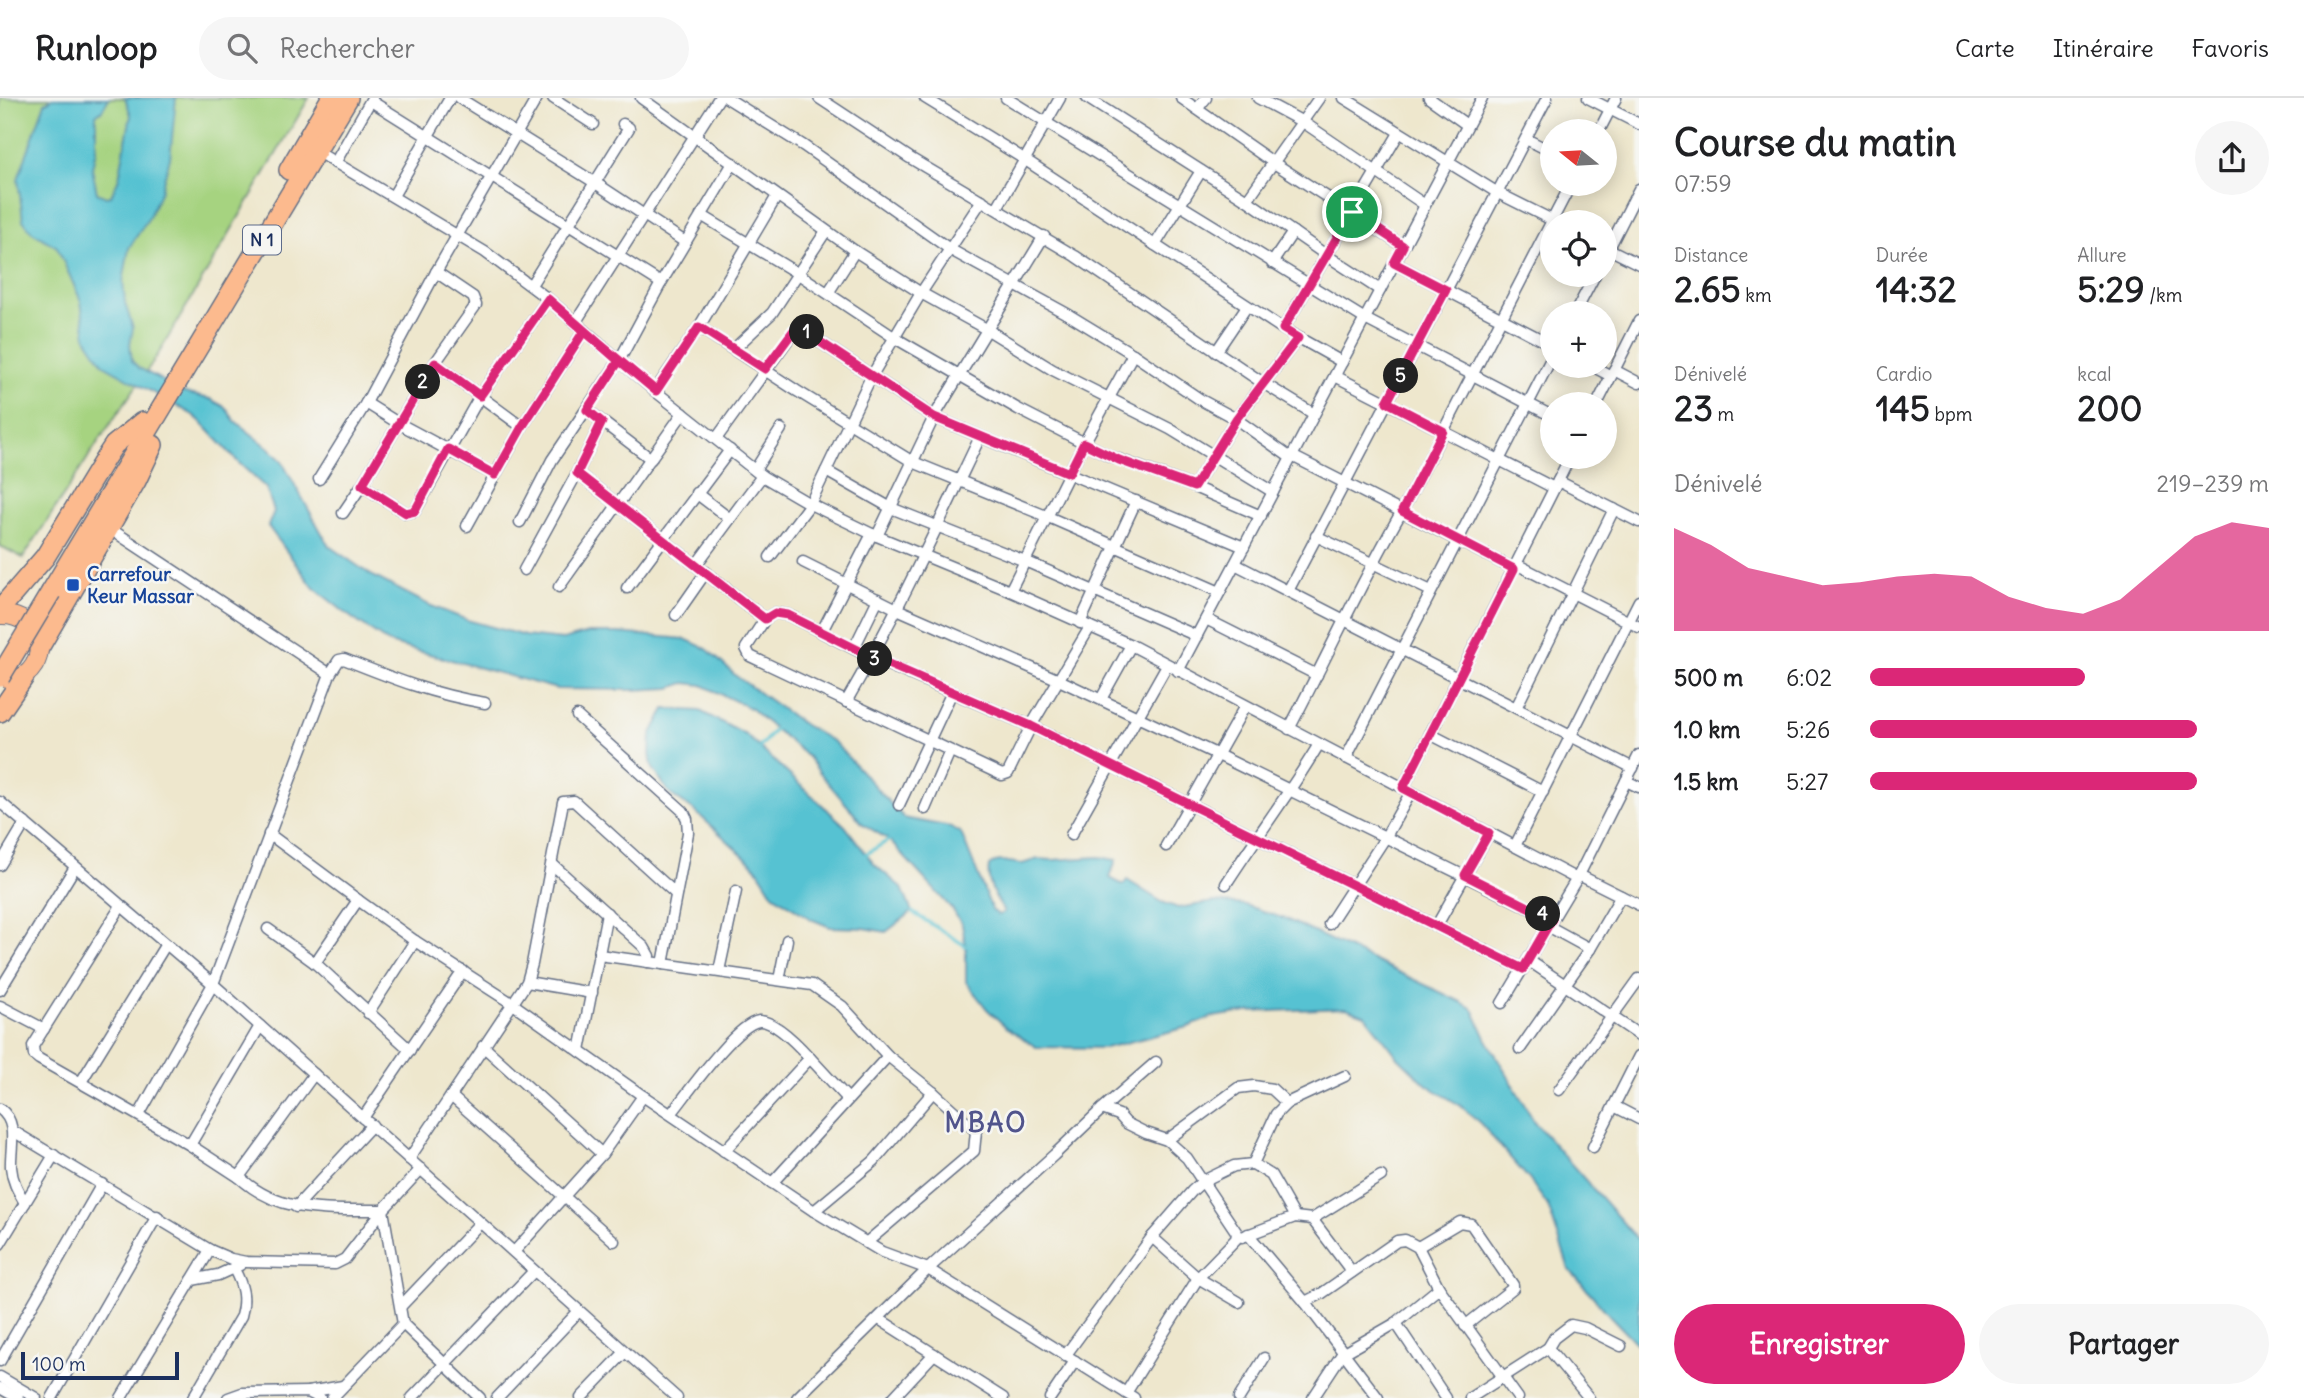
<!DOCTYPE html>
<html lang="fr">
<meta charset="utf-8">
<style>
body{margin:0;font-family:Delius,sans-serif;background:#f6f6f6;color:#202124;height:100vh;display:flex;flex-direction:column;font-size:26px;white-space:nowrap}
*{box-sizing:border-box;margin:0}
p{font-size:23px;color:#757577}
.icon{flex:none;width:38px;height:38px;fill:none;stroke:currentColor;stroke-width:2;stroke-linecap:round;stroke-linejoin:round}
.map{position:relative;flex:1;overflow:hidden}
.sheet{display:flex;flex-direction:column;background:#fff;width:665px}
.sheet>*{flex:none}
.needle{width:46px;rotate:288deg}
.tools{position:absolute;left:1540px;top:21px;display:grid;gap:14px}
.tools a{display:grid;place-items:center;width:77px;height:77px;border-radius:50%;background:#fff;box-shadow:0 4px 18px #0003;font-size:35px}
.scale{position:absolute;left:21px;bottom:18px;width:158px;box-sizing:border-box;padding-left:7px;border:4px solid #1b2f5e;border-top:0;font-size:19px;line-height:24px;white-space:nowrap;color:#1b2f5e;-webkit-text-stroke:5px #f6f6f2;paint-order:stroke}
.pin{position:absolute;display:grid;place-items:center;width:60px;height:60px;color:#fff;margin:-30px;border:4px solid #fff;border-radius:50%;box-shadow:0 2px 7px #0007}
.km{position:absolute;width:35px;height:35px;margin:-18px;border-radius:50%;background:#222;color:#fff;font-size:19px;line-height:35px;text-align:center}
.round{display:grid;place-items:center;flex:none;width:74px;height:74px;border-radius:37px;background:#f6f6f6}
.headline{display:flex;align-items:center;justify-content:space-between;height:119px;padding:0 35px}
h1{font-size:38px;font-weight:700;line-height:52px}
.stats{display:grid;grid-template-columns:repeat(3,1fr);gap:10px;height:119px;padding:7px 35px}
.stats div{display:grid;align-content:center}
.stats b{font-size:35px;font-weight:700}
.stats small{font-size:19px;font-weight:400}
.stats p{font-size:19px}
.chart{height:196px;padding:14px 35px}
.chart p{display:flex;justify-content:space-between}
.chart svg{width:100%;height:126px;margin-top:7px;fill:#db2777;opacity:.7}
.action{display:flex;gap:14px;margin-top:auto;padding:14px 35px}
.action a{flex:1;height:80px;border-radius:42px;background:#db2777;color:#fff;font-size:28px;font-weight:700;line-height:80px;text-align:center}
.action a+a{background:#f6f6f6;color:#202124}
ul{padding:0 35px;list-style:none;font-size:23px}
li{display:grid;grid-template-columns:112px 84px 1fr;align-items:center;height:52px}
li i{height:18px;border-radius:9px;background:#db2777}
header{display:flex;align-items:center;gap:42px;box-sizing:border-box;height:98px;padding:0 35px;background:#fff;border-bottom:2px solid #e0e0e0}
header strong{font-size:33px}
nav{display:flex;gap:38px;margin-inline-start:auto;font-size:24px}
.search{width:490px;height:63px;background:#f6f6f6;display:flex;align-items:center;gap:18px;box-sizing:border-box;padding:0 24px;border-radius:38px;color:#757577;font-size:26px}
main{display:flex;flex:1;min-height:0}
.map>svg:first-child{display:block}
.green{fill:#a6d380;stroke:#60816f;stroke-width:2}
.water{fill:#57c2d2;stroke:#397898;stroke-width:2}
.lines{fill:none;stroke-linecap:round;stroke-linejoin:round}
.stream{stroke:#57c2d2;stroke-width:3.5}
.street-casing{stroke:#656f85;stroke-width:13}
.primary-casing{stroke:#656f85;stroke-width:20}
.highway-casing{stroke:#656f85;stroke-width:22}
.street{stroke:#fff;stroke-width:10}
.primary{stroke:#fcba8e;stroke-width:18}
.highway{stroke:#fcba8e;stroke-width:19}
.highway-bridge-casing{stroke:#656f85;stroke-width:22;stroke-linecap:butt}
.highway-bridge{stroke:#fcba8e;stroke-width:19}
.route-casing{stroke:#fff;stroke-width:14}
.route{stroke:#db2777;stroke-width:9}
.transit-dot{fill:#1a4fb4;stroke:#f6f6f2;stroke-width:2.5}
.labels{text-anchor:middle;stroke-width:5;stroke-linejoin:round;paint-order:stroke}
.shield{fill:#f6f6f2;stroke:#5d6b8a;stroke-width:2}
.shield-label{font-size:18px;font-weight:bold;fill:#1b2f5e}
.transit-label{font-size:19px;font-weight:bold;fill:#164399;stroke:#f6f6f2;text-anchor:start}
.district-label{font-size:26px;font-weight:bold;letter-spacing:2px;fill:#51548c;stroke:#f6f6f2}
</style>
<header>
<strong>Runloop</strong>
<div class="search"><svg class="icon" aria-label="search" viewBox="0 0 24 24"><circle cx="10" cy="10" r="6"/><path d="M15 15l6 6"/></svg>Rechercher</div>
<nav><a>Carte</a><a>Itinéraire</a><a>Favoris</a></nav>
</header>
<main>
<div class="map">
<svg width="1639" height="1300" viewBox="0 0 1639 1300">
<rect width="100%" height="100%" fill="#f6f6f2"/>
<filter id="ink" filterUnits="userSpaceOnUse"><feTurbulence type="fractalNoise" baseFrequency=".0143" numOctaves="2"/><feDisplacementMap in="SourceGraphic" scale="14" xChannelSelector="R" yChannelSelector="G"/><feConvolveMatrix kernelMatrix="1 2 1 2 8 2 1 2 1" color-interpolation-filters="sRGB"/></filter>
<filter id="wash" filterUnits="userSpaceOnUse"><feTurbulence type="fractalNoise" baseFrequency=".00686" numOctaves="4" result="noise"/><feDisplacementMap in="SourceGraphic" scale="28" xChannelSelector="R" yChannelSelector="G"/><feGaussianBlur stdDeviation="1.57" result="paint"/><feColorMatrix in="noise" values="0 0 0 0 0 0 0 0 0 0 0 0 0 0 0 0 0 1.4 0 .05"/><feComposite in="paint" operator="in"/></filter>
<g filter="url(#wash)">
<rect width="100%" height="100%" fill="#eee7cd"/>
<polygon class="green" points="0,0 309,0 159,255 100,341 23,460 0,448"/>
<g class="water">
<path d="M 53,0 L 109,0 L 102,12 L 96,17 L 96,52 L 92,70 L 97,95 L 106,99 L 111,98 L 119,80 L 131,17 L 125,0 L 176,0 L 170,60 L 160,95 L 148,121 L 129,150 L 123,184 L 125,205 L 133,230 L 130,246 L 132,263 L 139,270 L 185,295 L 210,301 L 225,309 L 235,323 L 269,350 L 281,362 L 329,448 L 371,477 L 429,507 L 467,522 L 525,538 L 563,542 L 588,535 L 618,535 L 685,541 L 707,551 L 736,578 L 804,627 L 834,644 L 904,720 L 951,729 L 961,735 L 992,812 L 999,817 L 1004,814 C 996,799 986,786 989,768 L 995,764 L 1002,763 L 1022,766 L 1038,761 L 1052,762 L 1099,759 L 1116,762 L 1110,780 L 1123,787 L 1127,782 L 1162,804 L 1178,810 L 1214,804 L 1245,807 L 1288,822 L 1461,904 L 1473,911 L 1486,940 L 1535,1025 L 1639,1143 L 1639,1248 L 1611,1219 L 1569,1171 L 1548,1108 L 1529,1081 L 1481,1026 L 1461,1008 L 1427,987 L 1398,959 L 1365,917 L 1346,910 L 1247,914 L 1212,919 L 1188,929 L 1105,950 L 1036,949 L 1006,929 L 987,911 L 966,884 L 966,848 L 962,827 L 953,812 L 889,742 L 863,726 L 823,679 L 808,659 L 750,610 L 702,587 L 685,585 L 670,590 L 633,592 L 557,591 L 389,545 L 352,520 L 314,490 L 268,428 L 274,413 L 266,390 L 239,365 L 200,323 L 193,317 L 104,267 L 86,240 L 81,203 L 57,149 L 32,134 L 23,122 L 18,81 L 45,5 Z"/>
<polygon points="665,611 700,613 746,637 845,728 874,766 902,790 912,814 886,834 864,830 830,829 811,821 773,796 756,769 696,714 670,696 652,669 650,656 651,637"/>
</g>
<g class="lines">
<g class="stream">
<polyline points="760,649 776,630"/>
<polyline points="866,756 889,742"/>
<polyline points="912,814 966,848"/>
</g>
</g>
</g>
<g filter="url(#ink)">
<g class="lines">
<defs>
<g id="street">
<polyline points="459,0 594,84 685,144"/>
<polyline points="553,0 593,26"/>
<polyline points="641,0 855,153 921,195 988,232 1053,272 1170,331 1273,394"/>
<polyline points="727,0 804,48 951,152 1069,217 1133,256 1201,302 1236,321 1291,360"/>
<polyline points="819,0 910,60 1075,158 1263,285 1314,316"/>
<polyline points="925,0 1024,61 1283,231 1342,264"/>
<polyline points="1006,0 1365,221 1552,318"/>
<polyline points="1087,0 1247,102 1326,157 1380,192"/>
<polyline points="1181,0 1274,65 1403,148"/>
<polyline points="1258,0 1303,24 1425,107"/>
<polyline points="1344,0 1498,95 1556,124"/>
<polyline points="1429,0 1467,27"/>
<polyline points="1588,0 1639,26"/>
<polyline points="371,3 661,185"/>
<polyline points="1197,11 1206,0"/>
<polyline points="1599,33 1616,0"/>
<polyline points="1526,41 1552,54"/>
<polyline points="316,53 485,154 548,201 655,293 762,378 810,406 872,436 1010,493 1131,547 1577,781"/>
<polyline points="335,65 372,0"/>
<polyline points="393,98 450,0"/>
<polyline points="1247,102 1319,0"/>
<polyline points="997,110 1060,0"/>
<polyline points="701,117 797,175 895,240 1018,311 1110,358 1194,389 1261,418"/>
<polyline points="1155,147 1201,73"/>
<polyline points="1605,149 1639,166"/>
<polyline points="1605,158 1639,91"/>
<polyline points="1272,165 1293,134"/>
<polyline points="1394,165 1552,247"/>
<polyline points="531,187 629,30 623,26"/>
<polyline points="828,195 855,153"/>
<polyline points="1575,215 1595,177"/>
<polyline points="575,225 719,0"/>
<polyline points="699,229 797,293 913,364 1046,418 1220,494"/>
<polyline points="1283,231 1399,35"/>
<polyline points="734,251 772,215 826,133"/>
<polyline points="1216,254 1247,208"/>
<polyline points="435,265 522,329"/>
<polyline points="1592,268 1611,278"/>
<polyline points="1614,272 1639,285"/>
<polyline points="1335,278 1554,390"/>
<polyline points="655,293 699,229 777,98"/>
<polyline points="366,305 398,325 495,377"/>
<polyline points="1597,306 1639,223"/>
<polyline points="587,312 651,361"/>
<polyline points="716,341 795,232 799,230 934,319 1244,449"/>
<polyline points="1292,358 1514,471"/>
<polyline points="755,372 781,331"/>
<polyline points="826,373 891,410 1025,463 1197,538"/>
<polyline points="577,375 765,521 775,515 788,517 872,560 1031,628 1523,871"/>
<polyline points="319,381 366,305 436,174 537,0"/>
<polyline points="1558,383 1639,424"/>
<polyline points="362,387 406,415 415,413 480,298 548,201"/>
<polyline points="1194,389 1236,321 1298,240"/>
<polyline points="696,395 730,421"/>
<polyline points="343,415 362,387 435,265 476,207 473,199 436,174"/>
<polyline points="520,424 552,362 619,263 661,185 733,65"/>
<polyline points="467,428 522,329 584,233"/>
<polyline points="109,430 330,576"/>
<polyline points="877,438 934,319 1044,138"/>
<polyline points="1316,438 1431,493"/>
<polyline points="770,459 810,406 871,279 921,195 982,102"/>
<polyline points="803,464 897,511 1059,582 1216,656 1552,821"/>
<polyline points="1235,466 1633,670"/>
<polyline points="1516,466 1639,529"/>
<polyline points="696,467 762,378"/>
<polyline points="524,472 577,375 602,324"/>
<polyline points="559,489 683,315"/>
<polyline points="627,490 730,352"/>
<polyline points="1010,493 1084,345 1133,256"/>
<polyline points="1288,493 1547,0"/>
<polyline points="676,517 706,474"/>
<polyline points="765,521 746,550 750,558 1002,677 1008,675 1031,628 1090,529"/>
<polyline points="1206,521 1317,577"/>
<polyline points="1080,525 1136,403"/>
<polyline points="822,533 872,436"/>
<polyline points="854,550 878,501"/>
<polyline points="1178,573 1482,0"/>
<polyline points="1101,601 1131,547"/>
<path d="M 846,604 C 896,518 937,429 980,339"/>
<polyline points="1516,610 1614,411"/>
<polyline points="577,618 683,713 687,721 688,735 663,866"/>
<path d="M 1289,631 C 1327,559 1361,484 1402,413 L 1571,86"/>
<polyline points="1430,636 1543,694"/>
<polyline points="1346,660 1552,259"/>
<polyline points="1626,683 1639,689"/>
<polyline points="1403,690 1570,359"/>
<polyline points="0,704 213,886 677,1300"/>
<polyline points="899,707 952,594"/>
<polyline points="925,711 950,653"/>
<polyline points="269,736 358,802"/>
<polyline points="1071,737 1167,567"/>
<polyline points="1166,748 1245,608"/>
<polyline points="1515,748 1639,503"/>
<polyline points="552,766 644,849 649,858 648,864"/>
<polyline points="0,767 25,725"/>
<polyline points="1579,777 1639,807"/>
<path d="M 1226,786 C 1256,739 1290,695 1319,646"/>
<polyline points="121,808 33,948 34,957 39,961 190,1047 239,1079"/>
<polyline points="1329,826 1385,740 1411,694"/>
<polyline points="1437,827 1489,735"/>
<polyline points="1548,828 1590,851"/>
<polyline points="268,831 315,865 358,802 415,843 513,906 643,998 814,1113 882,1154 928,1171 1134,1300"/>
<polyline points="599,857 812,887 842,908 888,958 933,994 976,1033 974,1053 866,1145"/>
<polyline points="1528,862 1639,937"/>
<polyline points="315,865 410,952"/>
<polyline points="719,873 736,793"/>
<polyline points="779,882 787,842"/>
<polyline points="527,884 592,895"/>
<polyline points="0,892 75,769"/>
<polyline points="1502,905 1579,777 1639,657"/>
<polyline points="0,908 44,931"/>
<polyline points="368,915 415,843"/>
<polyline points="483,948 602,1056"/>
<polyline points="1520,951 1590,851 1621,798"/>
<polyline points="580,953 607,815"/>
<polyline points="810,960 848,1001"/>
<path d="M 314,976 L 239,1079 C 282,1118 329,1111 383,1112"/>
<polyline points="81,984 166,846"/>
<polyline points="1559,992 1639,881"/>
<polyline points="451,998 614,1143"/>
<polyline points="1614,1008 1639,1021"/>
<path d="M 0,1011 C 19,1025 10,1049 11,1069 C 12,1083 18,1093 25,1105"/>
<polyline points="1102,1011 1119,1017 1126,1025 1146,1035 1167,1042 1187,1060 1237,1135 1236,1141 1198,1180 1126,1295"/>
<path d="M 671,1016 C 687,996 736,926 759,923 C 775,922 800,949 810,960 L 724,1053"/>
<path d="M 139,1017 L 213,886 L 330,576 L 339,562 L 344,561 C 394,581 432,596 485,605"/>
<polyline points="363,1020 463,873"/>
<polyline points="13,1033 210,1152 231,1161 246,1164 335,1166 345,1161 383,1112 421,1071"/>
<polyline points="1167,1042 1238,990 1254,988 1272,991 1287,1005"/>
<polyline points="190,1047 260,928"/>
<polyline points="1593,1049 1639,958"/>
<polyline points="409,1061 527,884 532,866 563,704 574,703 676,796"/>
<polyline points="1253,1066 1276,1016 1287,1005 1345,978"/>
<polyline points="772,1085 888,958"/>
<polyline points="296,1109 372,1027"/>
<polyline points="814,1113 874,1063 933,994"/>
<polyline points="1312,1121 1381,1078"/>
<polyline points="1248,1136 1305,1204 1378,1300"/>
<polyline points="1152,1139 1198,1180 1239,1204"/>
<polyline points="1242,1139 1295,1119 1312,1121 1352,1174"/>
<polyline points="0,1146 54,1057"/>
<polyline points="1418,1149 1460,1124 1471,1126 1513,1187 1513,1190 1465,1228"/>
<polyline points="514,1154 602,1056 643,998"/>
<polyline points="192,1182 218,1177 240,1167"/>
<polyline points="1305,1204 1321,1196 1397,1143 1405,1142 1418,1149 1439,1190 1518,1300"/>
<polyline points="401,1208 480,1125"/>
<polyline points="879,1221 1003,1300"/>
<polyline points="1396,1225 1446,1300"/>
<polyline points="403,1226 480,1300"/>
<polyline points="1548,1250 1589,1300"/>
<polyline points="1065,1258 1152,1139 1192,1093 1203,1083 1234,1068 1253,1066 1271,1077 1295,1119"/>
<polyline points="0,1263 102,1086"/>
<polyline points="0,1279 36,1300"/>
<polyline points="0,1290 18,1300"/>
<polyline points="308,1294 343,1288"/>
<polyline points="52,1300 157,1118"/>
<polyline points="121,1300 210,1152"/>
<path d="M 193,1300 L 241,1218 C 246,1200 243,1188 234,1171"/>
<polyline points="228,1300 242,1295 308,1294 320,1300"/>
<polyline points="332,1300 403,1226 383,1112"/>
<polyline points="412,1300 534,1173"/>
<polyline points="497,1300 579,1213"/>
<polyline points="581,1300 625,1254"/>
<polyline points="797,1300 928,1171 1054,1057 1102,1011 1156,964"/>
<polyline points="893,1300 934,1256"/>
<polyline points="1050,1300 1075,1263"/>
<polyline points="1239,1300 1264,1260"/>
<polyline points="1313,1300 1342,1256 1396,1225 1439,1190"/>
<polyline points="1470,1300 1548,1250 1554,1240 1571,1227 1585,1230 1621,1248"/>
</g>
<path id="primary" d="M 0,517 C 44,515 54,570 12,584"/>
<g id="highway">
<polyline points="289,72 331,0"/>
<polyline points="51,494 348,0"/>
<polyline points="0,511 45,459 106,359 114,347 142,324"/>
<polyline points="39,550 136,383 153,347"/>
<polyline points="0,614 24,579"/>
</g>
</defs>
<use href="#street" class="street-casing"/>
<use href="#primary" class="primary-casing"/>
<use href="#highway" class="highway-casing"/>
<use href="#street" class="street"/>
<use href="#primary" class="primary"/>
<use href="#highway" class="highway"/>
<defs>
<polyline id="highway-bridge" points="0,579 51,494"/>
</defs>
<use href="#highway-bridge" class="highway-bridge-casing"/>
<use href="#highway-bridge" class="highway-bridge"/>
</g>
</g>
<g class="lines" filter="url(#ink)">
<defs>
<polyline id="route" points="1352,114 1283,231 1298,240 1236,321 1194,389 1119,362 1084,345 1069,375 934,319 799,230 794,232 765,271 699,229 656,293 584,233 522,329 495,377 448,351 415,413 406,415 362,387 435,265 480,298 548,201 619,263 587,312 602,324 577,375 765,521 775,515 788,517 872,559 1031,628 1523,871 1552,821 1465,777 1489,735 1403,690 1514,471 1402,413 1443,333 1387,304 1446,192 1394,165 1403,148 1352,114"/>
</defs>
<use href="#route" class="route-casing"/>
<use href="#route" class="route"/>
</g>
<rect class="transit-dot" x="66" y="480" width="14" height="14" rx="3.5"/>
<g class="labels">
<rect class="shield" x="243" y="127.5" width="38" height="29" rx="5"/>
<g class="shield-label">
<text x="262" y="148">N 1</text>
</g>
<g class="transit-label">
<text x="87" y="483">Carrefour<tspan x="87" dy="22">Keur Massar</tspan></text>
</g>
<g class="district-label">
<text x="986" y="1034">MBAO</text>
</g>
</g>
</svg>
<div class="tools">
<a><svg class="needle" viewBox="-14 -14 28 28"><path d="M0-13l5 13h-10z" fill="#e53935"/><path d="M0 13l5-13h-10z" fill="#757577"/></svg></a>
<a><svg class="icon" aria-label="locate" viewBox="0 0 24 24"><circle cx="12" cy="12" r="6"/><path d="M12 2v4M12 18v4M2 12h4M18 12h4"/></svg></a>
<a>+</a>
<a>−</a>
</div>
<div class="scale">100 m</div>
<div class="pin" style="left:1352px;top:114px;background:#1e9e55"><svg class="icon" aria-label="arrive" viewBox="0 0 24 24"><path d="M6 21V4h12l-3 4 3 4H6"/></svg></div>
<b class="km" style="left:807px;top:234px">1</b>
<b class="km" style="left:423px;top:284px">2</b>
<b class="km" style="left:875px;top:561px">3</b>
<b class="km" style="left:1543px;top:816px">4</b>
<b class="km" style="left:1401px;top:278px">5</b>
</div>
<section class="sheet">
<div class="headline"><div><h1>Course du matin</h1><p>07:59</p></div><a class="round"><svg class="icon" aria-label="share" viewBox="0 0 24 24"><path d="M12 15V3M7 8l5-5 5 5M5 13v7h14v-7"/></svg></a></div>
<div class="stats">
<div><p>Distance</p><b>2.65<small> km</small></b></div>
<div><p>Durée</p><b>14:32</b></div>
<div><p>Allure</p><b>5:29<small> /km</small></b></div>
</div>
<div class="stats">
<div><p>Dénivelé</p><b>23<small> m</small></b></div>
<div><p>Cardio</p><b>145<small> bpm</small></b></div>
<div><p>kcal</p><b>200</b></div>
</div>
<div class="chart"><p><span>Dénivelé</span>219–239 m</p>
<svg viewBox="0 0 160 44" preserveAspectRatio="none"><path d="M0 44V8L10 14L20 22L30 25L40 28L50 27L60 25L70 24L80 25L90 32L100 36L110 38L120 33L130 22L140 11L150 6L160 8V44z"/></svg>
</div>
<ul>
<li><b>500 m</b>6:02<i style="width:54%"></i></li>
<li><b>1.0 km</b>5:26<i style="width:82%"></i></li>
<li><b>1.5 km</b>5:27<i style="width:82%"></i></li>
</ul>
<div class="action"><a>Enregistrer</a><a>Partager</a></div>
</section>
</main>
